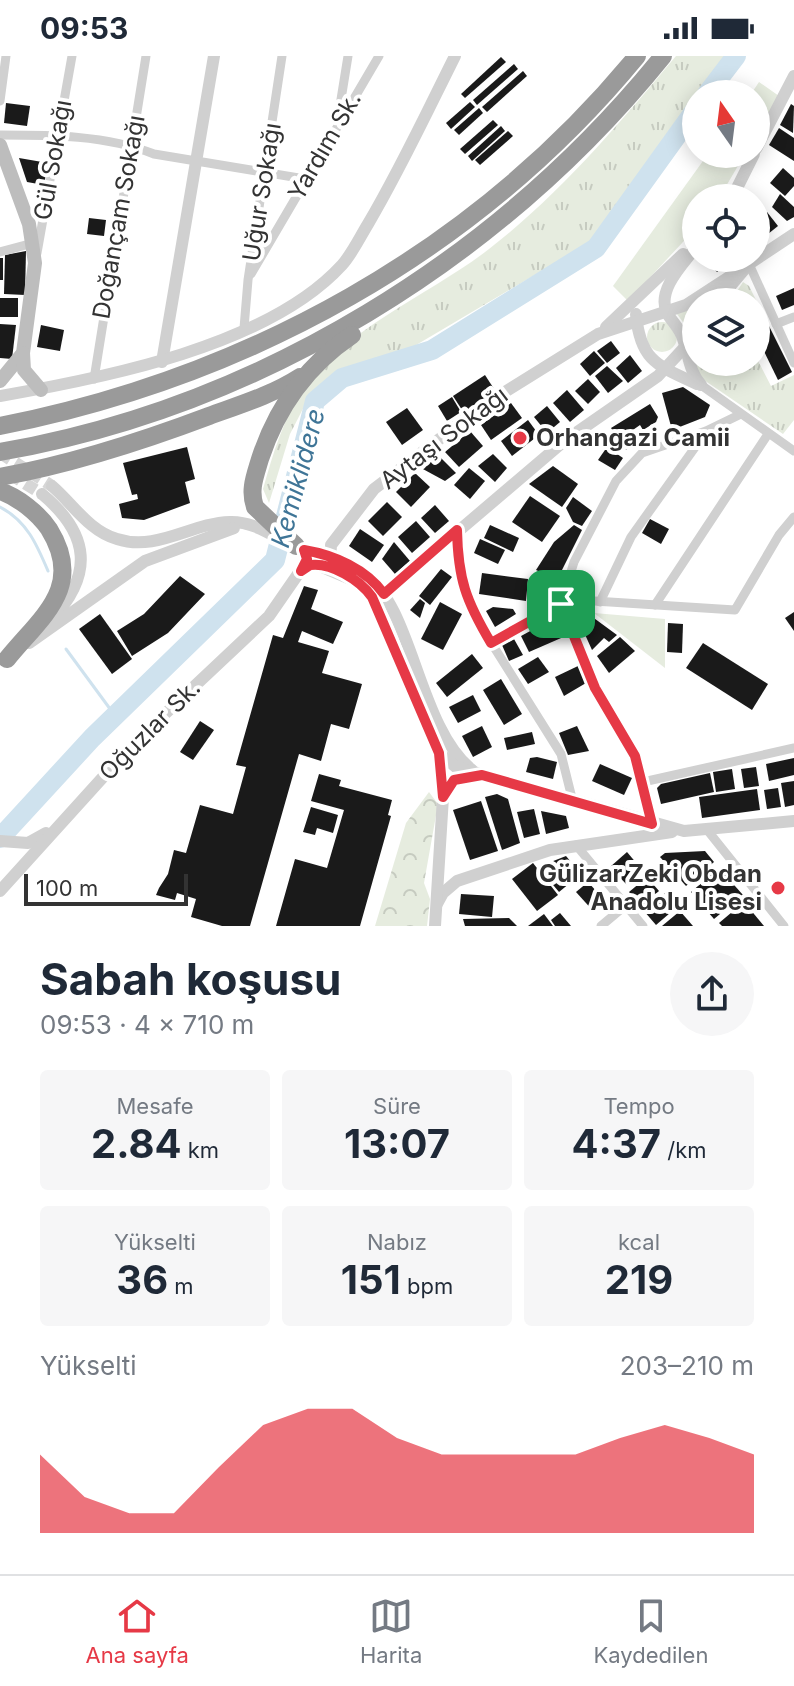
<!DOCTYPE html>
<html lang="tr">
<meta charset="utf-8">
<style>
body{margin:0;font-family:Inter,sans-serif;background:#f6f6f7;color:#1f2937;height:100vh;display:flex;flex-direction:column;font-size:30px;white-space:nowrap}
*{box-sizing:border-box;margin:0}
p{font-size:26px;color:#747a83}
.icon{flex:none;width:44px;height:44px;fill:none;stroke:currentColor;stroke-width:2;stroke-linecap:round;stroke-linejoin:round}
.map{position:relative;height:870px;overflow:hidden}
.drawer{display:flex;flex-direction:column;background:#fff;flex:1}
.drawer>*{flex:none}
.needle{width:52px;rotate:346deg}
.buttons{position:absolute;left:682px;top:24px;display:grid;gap:16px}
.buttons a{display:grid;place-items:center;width:88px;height:88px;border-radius:50%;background:#fff;box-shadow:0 4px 20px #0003;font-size:40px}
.scale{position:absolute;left:24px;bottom:20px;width:164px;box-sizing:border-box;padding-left:8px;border:4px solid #333;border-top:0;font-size:22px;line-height:28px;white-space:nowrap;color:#333;-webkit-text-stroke:6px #fff;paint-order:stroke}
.pin{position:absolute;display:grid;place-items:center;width:68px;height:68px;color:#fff;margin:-34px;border-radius:16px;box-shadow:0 4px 12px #0006}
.round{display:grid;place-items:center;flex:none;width:84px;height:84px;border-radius:42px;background:#f6f6f7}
.headline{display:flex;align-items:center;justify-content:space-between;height:136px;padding:0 40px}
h1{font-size:44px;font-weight:700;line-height:60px}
.metrics{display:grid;grid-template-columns:repeat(3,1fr);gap:12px;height:136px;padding:8px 40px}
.metrics div{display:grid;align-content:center;border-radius:8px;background:#f6f6f7;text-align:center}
.metrics b{font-size:40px;font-weight:700}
.metrics small{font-size:22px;font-weight:400}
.metrics p{font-size:22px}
.chart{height:224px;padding:16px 40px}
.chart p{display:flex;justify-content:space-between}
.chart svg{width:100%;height:144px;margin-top:8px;fill:#e63946;opacity:.7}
.status{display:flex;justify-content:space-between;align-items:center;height:56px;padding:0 40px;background:#fff;direction:ltr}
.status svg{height:22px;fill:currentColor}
.dock{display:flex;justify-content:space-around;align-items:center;height:112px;border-top:2px solid #e0e1e3;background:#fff;font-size:22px;color:#747a83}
.dock a{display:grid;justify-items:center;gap:4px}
.dock .active{color:#e63946}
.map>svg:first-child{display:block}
.grass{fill:url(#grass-tufts)}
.forest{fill:url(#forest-crowns)}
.park{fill:#e6ecdf}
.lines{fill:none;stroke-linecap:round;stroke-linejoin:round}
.stream{stroke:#cfe2ee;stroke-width:3}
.river{stroke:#cfe2ee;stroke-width:20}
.building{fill:#1a1a1a}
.tertiary-tunnel{stroke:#d6d6d6;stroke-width:12;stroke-dasharray:12 6;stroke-linecap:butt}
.minor{stroke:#d0d0d0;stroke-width:9}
.tertiary{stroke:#d0d0d0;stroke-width:12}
.secondary{stroke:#bdbdbd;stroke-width:14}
.motorway{stroke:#9a9a9a;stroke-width:18}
.route-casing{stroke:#fff;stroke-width:16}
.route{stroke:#e63946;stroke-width:10}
.poi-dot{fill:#e63946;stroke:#fff;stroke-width:3}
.labels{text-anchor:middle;stroke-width:8;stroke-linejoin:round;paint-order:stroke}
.street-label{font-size:24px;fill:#333;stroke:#fff}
.poi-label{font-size:24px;font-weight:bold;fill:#333;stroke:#fff;text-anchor:start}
.water-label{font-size:26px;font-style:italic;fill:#3f7597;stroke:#fff}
</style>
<div class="status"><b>09:53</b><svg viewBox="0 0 49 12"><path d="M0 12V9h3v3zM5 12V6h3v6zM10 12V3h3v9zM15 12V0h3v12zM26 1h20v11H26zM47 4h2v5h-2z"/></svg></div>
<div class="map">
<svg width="794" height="870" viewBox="0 0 794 870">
<defs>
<pattern id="grass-tufts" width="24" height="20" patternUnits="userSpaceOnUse" patternTransform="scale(2)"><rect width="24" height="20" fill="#e6ecdf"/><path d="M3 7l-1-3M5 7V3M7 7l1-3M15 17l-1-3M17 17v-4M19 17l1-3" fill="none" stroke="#c6cbc0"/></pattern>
<pattern id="forest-crowns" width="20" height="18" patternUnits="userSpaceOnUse" patternTransform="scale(2)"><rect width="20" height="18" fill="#e6ecdf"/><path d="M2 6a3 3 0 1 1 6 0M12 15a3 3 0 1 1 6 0" fill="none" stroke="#c6cbc0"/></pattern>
</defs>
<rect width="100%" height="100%" fill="#fff"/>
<g class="grass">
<path d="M 676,0 L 726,0 L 594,184 L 406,295 L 340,314 L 308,343 L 290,378 L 269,447 L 263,433 C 273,398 283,363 304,332 C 343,274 434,236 489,193 C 560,138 619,68 676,0 Z"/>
<polygon points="743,226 749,230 767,266 756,271 756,246 730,246"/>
<polygon points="696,250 696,270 691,277 677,258"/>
<circle cx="662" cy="281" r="15"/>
<polygon points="696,296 696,306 756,306 756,301 771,330 794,319 794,364 783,378 701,322 693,304"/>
</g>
<polygon class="forest" points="429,736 438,748 424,827 430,843 427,870 375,870 406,767"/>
<g class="park">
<polygon points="759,26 779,40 756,79 756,38 751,38"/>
<polygon points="708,98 745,98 719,142 696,142 696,172 628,245 613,230"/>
<polygon points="594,557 665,563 665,612"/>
</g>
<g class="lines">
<g class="stream">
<path d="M 0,451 C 27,465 37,489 48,515"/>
<polyline points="66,593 116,661"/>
</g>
<g class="river">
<polyline points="707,38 736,0"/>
<polyline points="0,782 92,682 275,504 315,345 342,322 432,294 596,192 696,53"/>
</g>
</g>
<g class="building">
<polygon points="501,1 506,6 465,42 461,38"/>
<polygon points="514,8 518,13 477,49 473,44"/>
<polygon points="523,15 527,20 487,56 482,51"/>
<polygon points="470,46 475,51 451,73 446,67"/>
<polygon points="6,47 30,50 27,70 4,67"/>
<polygon points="791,48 794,50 793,77 780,69"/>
<polygon points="479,52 483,57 459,79 454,74"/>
<polygon points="493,64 498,69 465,98 460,93"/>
<polygon points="501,70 505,75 472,105 468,100"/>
<polygon points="779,72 794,82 794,105 769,89"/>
<polygon points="508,75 513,80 480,109 475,104"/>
<polygon points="19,102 48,107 44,129 27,126"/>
<polygon points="783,112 794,122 794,130 785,140 770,127"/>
<polygon points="780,138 794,151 794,161 787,165 772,151"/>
<polygon points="767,156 778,170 763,182 756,174 756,165"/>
<polygon points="89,162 106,164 104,180 87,178"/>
<polygon points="26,195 25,239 4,238 5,199"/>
<rect x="0" y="202" width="3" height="22"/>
<polygon points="713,202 734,202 717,216 708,206"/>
<polygon points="794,232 794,249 782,254 776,240"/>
<rect x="0" y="242" width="18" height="19"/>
<polygon points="0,268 16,269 12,303 0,302"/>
<polygon points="41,269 64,274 60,295 37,291"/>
<polygon points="769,270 792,316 778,324 756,279"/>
<polygon points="611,285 620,297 607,307 597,295"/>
<polygon points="594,295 605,307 590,320 580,308"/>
<polygon points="630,299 642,315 628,327 616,312"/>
<polygon points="607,310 623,325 608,337 595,320"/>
<polygon points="485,319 496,336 464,357 453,340"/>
<polygon points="588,323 600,336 588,348 575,335"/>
<polygon points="683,331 710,349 705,361 672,374 662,337"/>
<polygon points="567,334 584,354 570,366 553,347"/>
<polygon points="452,341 461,356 447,365 438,350"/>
<polygon points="511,347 522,362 491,384 481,369"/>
<polygon points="650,348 658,361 656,366 643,374 640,369 630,376 637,387 626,394 611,372"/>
<polygon points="547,350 560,366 547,377 534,361"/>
<polygon points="407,352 423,374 402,389 386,366"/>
<polygon points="528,364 539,379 512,400 501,385"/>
<polygon points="470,375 483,390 459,411 445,396"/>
<polygon points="187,391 195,423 185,426 190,447 144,464 122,462 119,448 138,443 137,438 132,439 123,407"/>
<polygon points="607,391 623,402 615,414 598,404"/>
<polygon points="493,398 507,412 495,426 478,410"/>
<polygon points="438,399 456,417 445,425 421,412"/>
<polygon points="553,410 578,428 562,451 529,428"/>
<polygon points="469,412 485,425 470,443 454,429"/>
<polygon points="415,417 430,431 411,451 396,436"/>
<polygon points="530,440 560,460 542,486 512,466"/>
<polygon points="573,441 592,455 582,470 573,466 566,452"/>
<polygon points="387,446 402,461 383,480 368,465"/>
<polygon points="435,449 449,465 435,477 421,462"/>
<polygon points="650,463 669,473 661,488 642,477"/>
<polygon points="416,465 430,481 412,497 398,481"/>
<polygon points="490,469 519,482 513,496 484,482"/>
<polygon points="574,469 582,474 557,524 536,514 554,486"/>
<polygon points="360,473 384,489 372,506 349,490"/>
<polygon points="480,483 505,494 498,508 474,497"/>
<polygon points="394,486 410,505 395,518 382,503"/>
<polygon points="441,513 452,521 430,549 419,540"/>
<polygon points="482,517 528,523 526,545 479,538"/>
<polygon points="180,520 205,538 168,577 132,600 117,575 144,558"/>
<polygon points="304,530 318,534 311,553 343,566 333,588 302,575 298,586 329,595 322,617 362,628 349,673 331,668 321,705 299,698 250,870 222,870 191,861 196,843 177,837 175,844 156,839 159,832 168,818 174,794 186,797 200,749 233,758 246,711 236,709 273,579 283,582"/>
<polygon points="420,543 425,547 420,562 410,554"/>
<polygon points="440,546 462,558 443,594 421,583"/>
<polygon points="493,551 513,553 516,558 495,571 486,555"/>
<polygon points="794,556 794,575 785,562"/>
<polygon points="587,557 617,579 609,586 604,582 592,594 578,563"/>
<polygon points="100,558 132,603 112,618 79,573"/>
<polygon points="558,560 568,579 529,596 521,580"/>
<polygon points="668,567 683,568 682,597 667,596"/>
<polygon points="620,581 635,595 609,617 597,600"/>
<polygon points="514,583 523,599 509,605 502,589"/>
<polygon points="703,587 768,628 752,654 686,612"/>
<polygon points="472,598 483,612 447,641 436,627"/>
<polygon points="538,601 549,616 528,628 518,613"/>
<polygon points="578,610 586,627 564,640 555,621"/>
<polygon points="501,623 522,658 504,669 483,634"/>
<polygon points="473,639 481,655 458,667 449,651"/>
<polygon points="200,665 214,674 193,704 180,696"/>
<polygon points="482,670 492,691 473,701 462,680"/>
<polygon points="577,670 589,695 568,699 559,677"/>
<polygon points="532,676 535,688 507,694 504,682"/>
<polygon points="537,701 557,706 553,723 526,716 530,702"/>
<polygon points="794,702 794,719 769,725 766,708"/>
<polygon points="600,708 632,722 624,739 592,725"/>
<polygon points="756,711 759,730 744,732 741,713"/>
<polygon points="732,713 735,733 716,736 713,716"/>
<polygon points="710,717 714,736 661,748 657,732 661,728"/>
<polygon points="319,718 341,724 339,730 392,744 388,759 391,760 360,870 276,870 295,803 327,812 344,754 311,745"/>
<polygon points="794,725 794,749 785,751 781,727"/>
<polygon points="778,732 781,751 767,753 764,734"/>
<polygon points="757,733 760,754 702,762 699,741"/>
<polygon points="497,738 508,743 520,787 502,794 485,741"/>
<polygon points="481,745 498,795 470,804 453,754"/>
<polygon points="311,751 338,759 333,777 317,772 315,779 303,776"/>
<polygon points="534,753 540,778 524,782 517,756"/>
<polygon points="541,755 566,760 569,772 546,778"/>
<polygon points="705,795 714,806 686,830 660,801 665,797"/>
<polygon points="627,796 643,815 627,829 610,811"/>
<polygon points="566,800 581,818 559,836 538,811"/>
<polygon points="533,807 558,839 537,855 512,823"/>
<polygon points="719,812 743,839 714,863 691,836"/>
<polygon points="647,821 659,835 641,850 629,836"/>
<polygon points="588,826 607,847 595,857 576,836"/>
<polygon points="665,837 677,851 656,869 644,855"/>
<polygon points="461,838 494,840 492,861 459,858"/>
<polygon points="744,846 764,870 722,870 719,867"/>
<polygon points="680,855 693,870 662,870"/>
<polygon points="560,857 571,870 555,870 551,864"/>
<polygon points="544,858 553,870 528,870"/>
<polygon points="509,862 517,870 465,870 463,863"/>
</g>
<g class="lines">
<g class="tertiary-tunnel">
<polyline points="0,397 52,430"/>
<polyline points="10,418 42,438"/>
</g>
<g class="minor">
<polyline points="0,45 6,0"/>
<polyline points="338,62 348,0"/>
<path d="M 0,79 C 51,79 106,79 154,98 L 305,123"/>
<polyline points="0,196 33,187"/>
<polyline points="37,197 72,0"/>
<polyline points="749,208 794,307"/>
<polyline points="251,218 379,0"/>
<polyline points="776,268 794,261"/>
<polyline points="244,272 248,224 282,0"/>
<polyline points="94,323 146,0"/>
<polyline points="701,329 794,395"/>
<polyline points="457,475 458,514 467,548 561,698 572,742"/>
<polyline points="563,543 735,554 779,479 794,461"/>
<polyline points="600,546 631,481 706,376"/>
<polyline points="655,549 768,378"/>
<polyline points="491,587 561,548"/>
<polyline points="643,726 794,692"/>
<polyline points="652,768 635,700 595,632 561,548 574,506 616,425 642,397 706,375 741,358"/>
<polyline points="708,775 784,870"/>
<polyline points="576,789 643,870"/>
<polyline points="601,870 626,849"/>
</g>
<g class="tertiary">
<polyline points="756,93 794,20"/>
<polyline points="732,142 754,98"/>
<path d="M 696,191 C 684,207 656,234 667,257 C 672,266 680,272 683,283 C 689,300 689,315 701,329"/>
<polyline points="717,246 749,208 794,178"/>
<path d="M 636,258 C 640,305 658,310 697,328"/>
<polyline points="606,271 683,198"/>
<polyline points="162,306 214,0"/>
<path d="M 0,340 C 104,322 268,290 342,209 C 352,198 360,181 368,168 C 400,114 427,56 455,0"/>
<path d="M 52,430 C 73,448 89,475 117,483 C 157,496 191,467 230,466 C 257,465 279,485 303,494 C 329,503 340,503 365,519 C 413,551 418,671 472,714"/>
<path d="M 42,438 C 90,478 94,519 51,564"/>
<polyline points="330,506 331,489 374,433 484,349 598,278 686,249 749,208"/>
<polyline points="301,515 315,508 355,525 372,541 439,697 456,711 684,775 794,765"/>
<polyline points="381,541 563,386 658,320 696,279"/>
<polyline points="29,587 145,505 234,472"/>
<polyline points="443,741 454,724 475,719"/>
<polyline points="0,785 28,787 46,777"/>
<polyline points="0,835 133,688 269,560 305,508"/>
<polyline points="437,848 443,837 457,825 550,794 672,776"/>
<polyline points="435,870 443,741 439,698"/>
</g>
<g class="secondary">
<polyline points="0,89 29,168 35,207 23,297 0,325"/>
<polyline points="23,297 24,314 41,334"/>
</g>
<g class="motorway">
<path d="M 0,370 C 247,321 475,197 637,0"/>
<path d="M 0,396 C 259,351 499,203 663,0"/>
<path d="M 0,421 C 72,408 140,386 209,360 C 239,349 272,339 300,321"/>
<path d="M 0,435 C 18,441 38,457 49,473 C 85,531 42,560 7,603"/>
<path d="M 296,490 L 255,451 C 249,434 255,420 260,403 C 277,351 306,310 352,279"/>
</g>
</g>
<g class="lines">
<defs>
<path id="route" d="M 457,474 C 458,523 466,545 491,587 L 561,548 L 595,632 L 635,700 L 652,768 L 482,719 L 454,724 L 443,741 L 439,697 L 372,541 C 360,524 331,506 310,509 L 301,515 L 307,503 L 304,494 C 334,499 366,513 384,538 Z"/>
</defs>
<use href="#route" class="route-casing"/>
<use href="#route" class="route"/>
</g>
<g class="poi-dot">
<circle cx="520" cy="382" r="8"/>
<circle cx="778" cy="832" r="8"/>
</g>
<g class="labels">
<g class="street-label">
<text transform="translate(325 90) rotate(-60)" y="8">Yardım Sk.</text>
<text transform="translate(53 104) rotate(-80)" y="8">Gül Sokağı</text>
<text transform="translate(262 136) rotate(-81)" y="8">Uğur Sokağı</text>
<text transform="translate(119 161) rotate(-80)" y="8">Doğançam Sokağı</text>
<text transform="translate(444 382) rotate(-37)" y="8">Aytaşı Sokağı</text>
<text transform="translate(150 674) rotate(-45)" y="8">Oğuzlar Sk.</text>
</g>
<g class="poi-label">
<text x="536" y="390">Orhangazi Camii</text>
<text x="762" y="826" text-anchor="end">Gülizar Zeki Obdan<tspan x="762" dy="28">Anadolu Lisesi</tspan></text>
</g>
<g class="water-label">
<text transform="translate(298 422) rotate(-75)" y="9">Kemiklidere</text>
</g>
</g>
</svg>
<div class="buttons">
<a><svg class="needle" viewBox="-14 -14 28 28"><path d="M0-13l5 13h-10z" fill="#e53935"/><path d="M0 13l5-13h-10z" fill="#747a83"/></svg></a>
<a><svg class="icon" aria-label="locate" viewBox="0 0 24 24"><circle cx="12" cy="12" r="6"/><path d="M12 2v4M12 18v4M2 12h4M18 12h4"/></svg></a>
<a><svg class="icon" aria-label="layers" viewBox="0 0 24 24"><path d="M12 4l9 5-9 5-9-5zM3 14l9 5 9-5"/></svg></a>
</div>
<div class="scale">100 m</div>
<div class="pin" style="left:561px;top:548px;background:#1e9e55"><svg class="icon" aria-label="arrive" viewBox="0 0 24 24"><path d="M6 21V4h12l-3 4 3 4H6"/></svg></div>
</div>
<section class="drawer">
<div class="headline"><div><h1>Sabah koşusu</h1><p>09:53 · 4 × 710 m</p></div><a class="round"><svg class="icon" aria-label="share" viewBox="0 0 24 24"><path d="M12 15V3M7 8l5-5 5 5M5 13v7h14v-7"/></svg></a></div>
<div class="metrics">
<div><p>Mesafe</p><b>2.84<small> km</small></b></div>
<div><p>Süre</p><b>13:07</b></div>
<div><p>Tempo</p><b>4:37<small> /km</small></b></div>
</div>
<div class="metrics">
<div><p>Yükselti</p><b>36<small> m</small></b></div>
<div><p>Nabız</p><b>151<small> bpm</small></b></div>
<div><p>kcal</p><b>219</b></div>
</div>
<div class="chart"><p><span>Yükselti</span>203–210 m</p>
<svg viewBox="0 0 160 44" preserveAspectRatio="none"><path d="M0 44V20L10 33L20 38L30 38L40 24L50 11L60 6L70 6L80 15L90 20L100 20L110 20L120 20L130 15L140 11L150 15L160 20V44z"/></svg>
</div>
</section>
<nav class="dock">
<a class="active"><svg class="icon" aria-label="home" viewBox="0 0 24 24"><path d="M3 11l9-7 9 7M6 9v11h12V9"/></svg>Ana sayfa</a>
<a><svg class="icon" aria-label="map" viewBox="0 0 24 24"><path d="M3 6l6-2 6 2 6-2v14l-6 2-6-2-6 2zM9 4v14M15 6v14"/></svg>Harita</a>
<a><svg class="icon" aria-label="saved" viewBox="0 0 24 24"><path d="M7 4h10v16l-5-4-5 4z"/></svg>Kaydedilen</a>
</nav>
